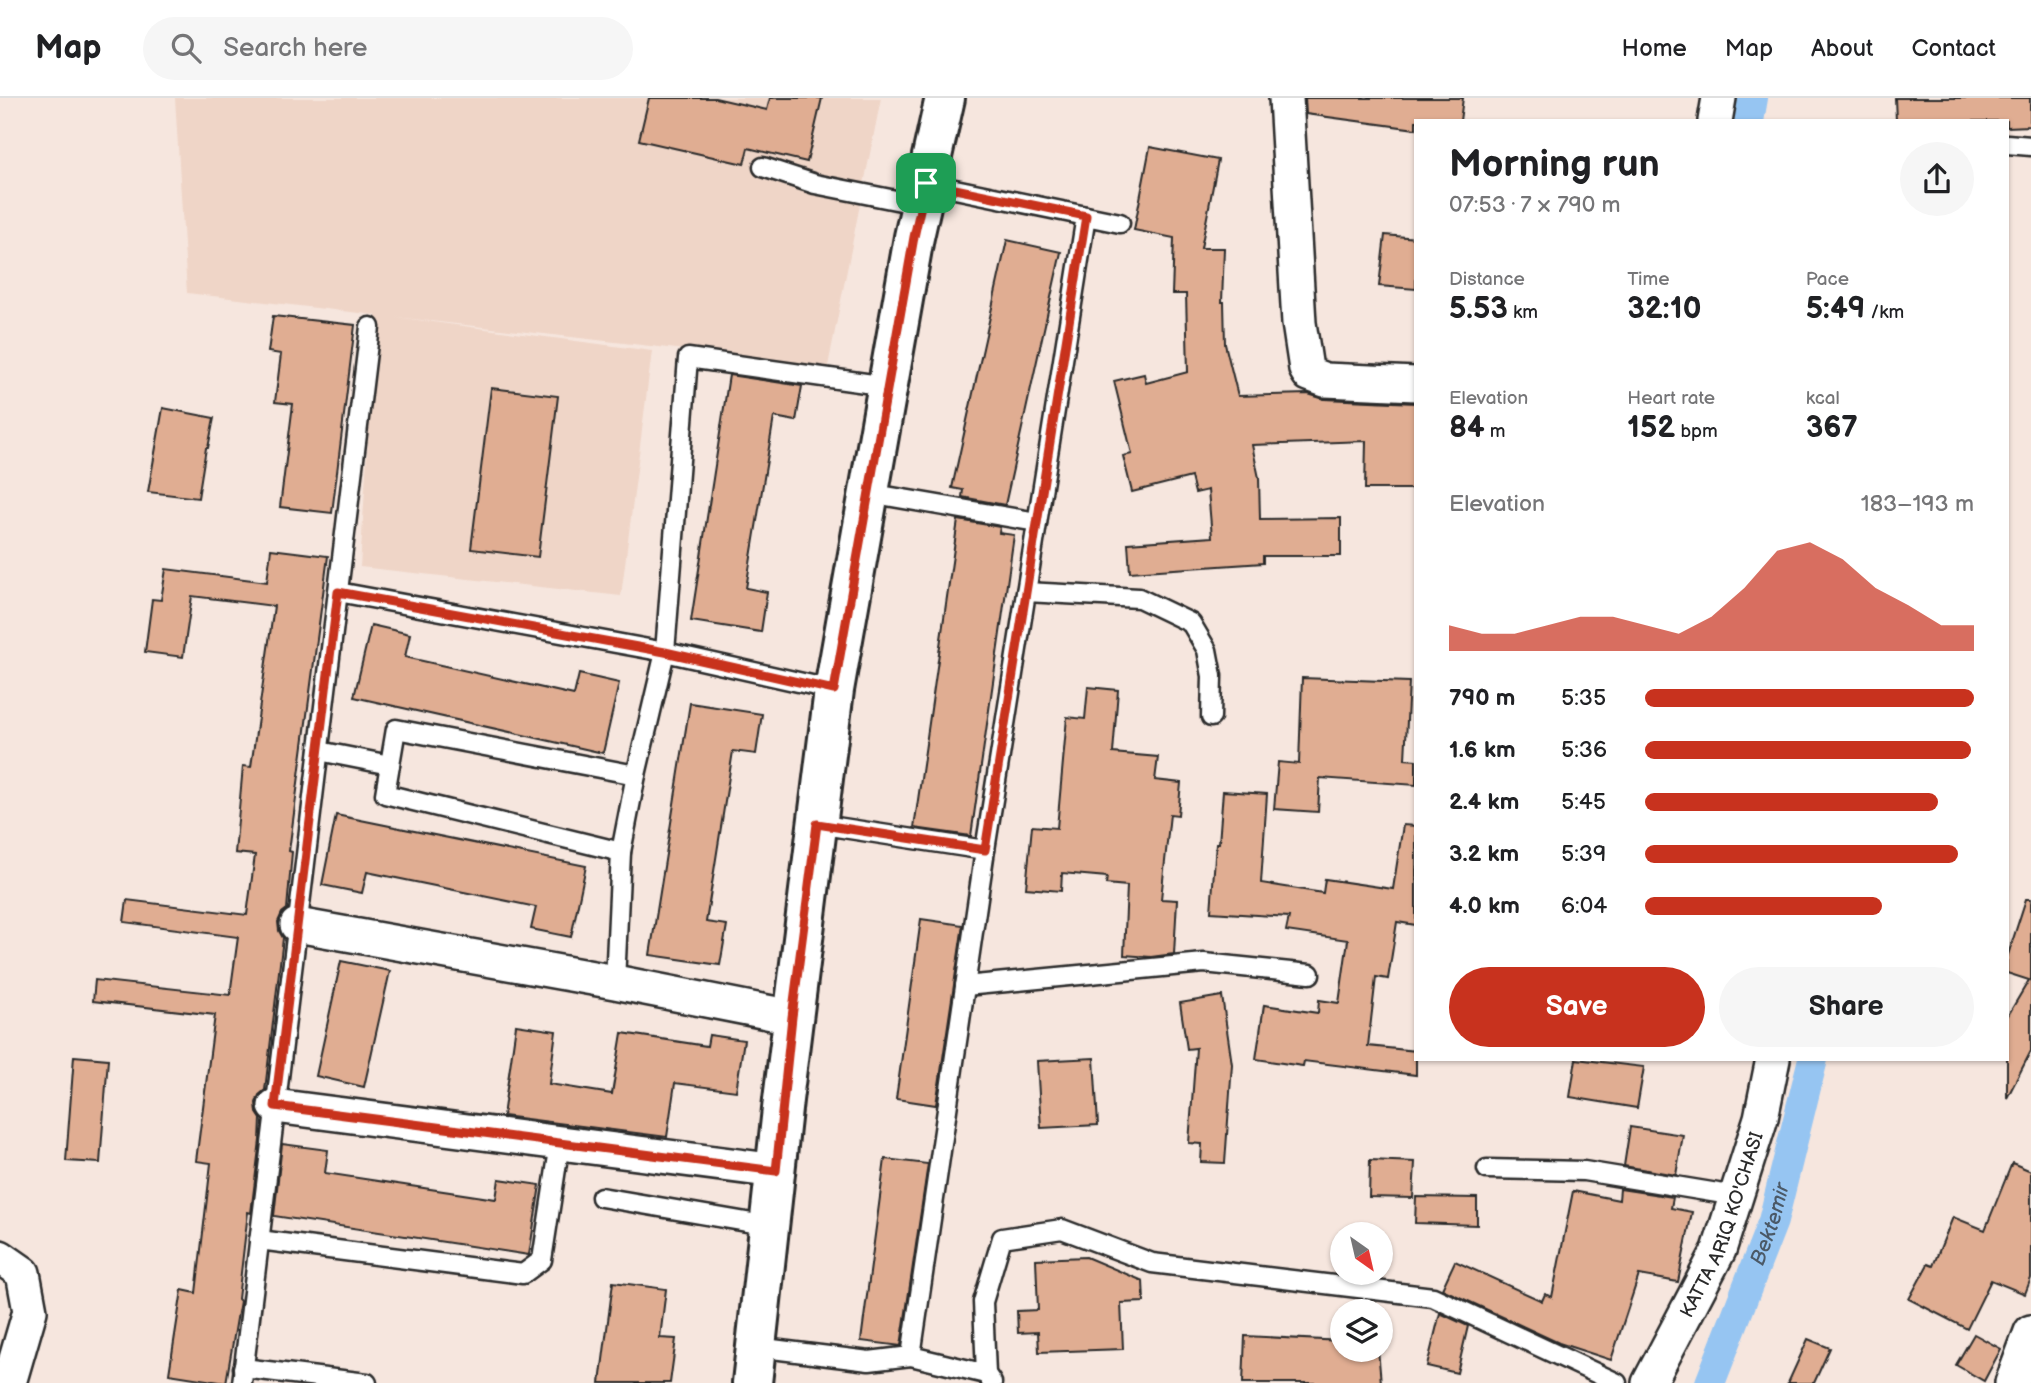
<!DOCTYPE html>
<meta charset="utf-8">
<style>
body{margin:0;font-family:"Balsamiq Sans",sans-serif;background:#f6f6f6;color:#202124;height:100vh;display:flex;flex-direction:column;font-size:26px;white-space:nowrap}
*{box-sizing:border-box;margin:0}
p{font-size:23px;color:#757577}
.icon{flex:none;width:38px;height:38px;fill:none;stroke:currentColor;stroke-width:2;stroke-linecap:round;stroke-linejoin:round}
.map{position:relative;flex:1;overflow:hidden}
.side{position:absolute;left:1414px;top:21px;width:595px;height:942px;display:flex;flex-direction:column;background:#fff;border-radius:0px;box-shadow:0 2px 5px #0004}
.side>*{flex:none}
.needle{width:46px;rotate:146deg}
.controls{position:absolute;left:1330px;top:1124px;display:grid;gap:14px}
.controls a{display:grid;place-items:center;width:63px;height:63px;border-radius:50%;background:#fff;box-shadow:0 2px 5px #0004;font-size:35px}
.pin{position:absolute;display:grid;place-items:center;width:60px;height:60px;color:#fff;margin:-30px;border-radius:14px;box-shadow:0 4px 10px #0006}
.round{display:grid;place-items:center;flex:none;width:74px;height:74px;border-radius:37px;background:#f6f6f6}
.summary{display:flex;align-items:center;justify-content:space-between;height:119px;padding:0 35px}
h1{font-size:38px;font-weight:800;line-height:52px}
.figures{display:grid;grid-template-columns:repeat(3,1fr);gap:10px;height:119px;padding:7px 35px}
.figures div{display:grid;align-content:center}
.figures b{font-size:30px;font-weight:800}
.figures small{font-size:19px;font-weight:400}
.figures p{font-size:19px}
.chart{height:196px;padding:14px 35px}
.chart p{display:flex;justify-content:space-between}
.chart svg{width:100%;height:126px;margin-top:7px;fill:#c8321e;opacity:.7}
.button{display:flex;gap:14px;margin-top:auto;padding:14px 35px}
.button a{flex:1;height:80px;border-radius:42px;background:#c8321e;color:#fff;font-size:28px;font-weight:800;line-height:80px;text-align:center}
.button a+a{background:#f6f6f6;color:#202124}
ul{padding:0 35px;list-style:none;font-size:23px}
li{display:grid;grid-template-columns:112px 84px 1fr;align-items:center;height:52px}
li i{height:18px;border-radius:9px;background:#c8321e}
header{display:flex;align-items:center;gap:42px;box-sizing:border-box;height:98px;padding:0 35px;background:#fff;border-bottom:2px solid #e0e0e0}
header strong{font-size:33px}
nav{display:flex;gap:38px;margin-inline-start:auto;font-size:24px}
.search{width:490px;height:63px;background:#f6f6f6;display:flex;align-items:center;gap:18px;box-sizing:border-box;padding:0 24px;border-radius:38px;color:#757577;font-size:26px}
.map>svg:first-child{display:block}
.built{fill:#efd5c7}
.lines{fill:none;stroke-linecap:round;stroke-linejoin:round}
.canal{stroke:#96c5f2;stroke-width:30}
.building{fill:#e0ad92;stroke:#2b2b2b;stroke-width:2}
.lane-casing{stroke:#2b2b2b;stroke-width:23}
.street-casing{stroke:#2b2b2b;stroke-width:38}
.secondary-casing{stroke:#2b2b2b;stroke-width:44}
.lane{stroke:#fff;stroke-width:18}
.street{stroke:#fff;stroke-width:33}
.secondary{stroke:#fff;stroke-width:38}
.route-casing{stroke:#fff;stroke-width:14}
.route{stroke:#c8321e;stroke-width:9}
.labels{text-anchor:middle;stroke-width:6;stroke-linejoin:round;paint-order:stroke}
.street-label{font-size:19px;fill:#2b2b2b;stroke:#fff}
.water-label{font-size:21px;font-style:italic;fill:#4b5967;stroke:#fff}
</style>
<header>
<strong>Map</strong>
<div class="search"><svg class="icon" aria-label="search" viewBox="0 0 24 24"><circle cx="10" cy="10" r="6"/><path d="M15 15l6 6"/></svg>Search here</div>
<nav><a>Home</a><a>Map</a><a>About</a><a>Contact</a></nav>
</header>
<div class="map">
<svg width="2031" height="1285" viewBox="0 0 2031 1285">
<rect width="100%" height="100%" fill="#f6e6de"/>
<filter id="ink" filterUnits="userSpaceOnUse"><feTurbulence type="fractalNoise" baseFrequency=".0143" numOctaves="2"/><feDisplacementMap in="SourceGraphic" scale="14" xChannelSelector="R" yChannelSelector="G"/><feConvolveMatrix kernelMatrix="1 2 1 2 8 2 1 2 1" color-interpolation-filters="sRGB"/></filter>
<g filter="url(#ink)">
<polygon class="built" points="175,0 881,0 828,268 395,219 652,253 621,498 360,469 376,217 187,195"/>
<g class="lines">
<g class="canal">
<polyline points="1749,23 1753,0"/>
<path id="s1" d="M 1710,1285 L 1773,1123 L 1813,961"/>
</g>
</g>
<g class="building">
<polygon points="649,0 715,0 767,12 770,0 822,0 807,64 748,50 744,66 639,42"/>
<polygon points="1305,0 1463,0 1460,23 1416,23 1416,31 1306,16"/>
<polygon points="1895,0 2030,0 2030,28 2007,29 2007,23 1896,23"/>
<polygon points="1150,49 1218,62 1201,150 1224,150 1222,204 1224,204 1225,246 1238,298 1308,296 1324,301 1416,305 1415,391 1365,391 1366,343 1252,347 1259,380 1260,421 1341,420 1341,458 1263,458 1263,465 1130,474 1128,445 1212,439 1208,392 1195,395 1191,379 1132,394 1123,358 1132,356 1114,283 1144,276 1146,285 1188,274 1186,196 1172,196 1174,140 1134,132"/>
<polygon points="1385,137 1416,140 1416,191 1379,188"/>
<polygon points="1007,142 1061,154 1005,407 962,399 963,392 952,390"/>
<polygon points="273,218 355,227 332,415 280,409 293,306 275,304 281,256 268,254"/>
<polygon points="729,277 802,288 796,323 774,319 746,490 767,494 761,534 691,523"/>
<polygon points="491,290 558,298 538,459 471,451"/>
<polygon points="163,310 214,320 208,350 206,350 198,400 148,394"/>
<polygon points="958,422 1000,429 999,435 1014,437 971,738 914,730"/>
<polygon points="271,451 328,458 289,753 292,754 287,811 282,815 278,824 279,833 283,840 265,992 259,997 256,1005 257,1015 261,1021 260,1042 251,1115 248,1114 238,1201 240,1203 226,1285 169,1276 182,1192 196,1195 211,1065 196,1063 215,917 93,903 95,882 230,897 238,839 124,824 127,802 247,817 255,757 235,755 243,668 251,669 274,508 192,498 183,559 145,554 152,501 161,502 166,471 267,484"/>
<polygon points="371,527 410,536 405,559 574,597 579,576 619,585 603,655 354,599"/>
<polygon points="1302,580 1409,584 1405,661 1416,662 1416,687 1320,680 1318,714 1274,711 1278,664 1299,666"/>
<polygon points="1088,589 1118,592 1113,655 1158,659 1155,682 1181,685 1178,717 1170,716 1161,801 1177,802 1174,856 1151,859 1124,857 1127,788 1106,786 1107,779 1062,775 1061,793 1026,790 1032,728 1057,730 1067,619 1085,621"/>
<polygon points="690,605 762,616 756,656 733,653 706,824 727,827 720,867 650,857"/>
<polygon points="1223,693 1267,696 1261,785 1323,795 1325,781 1393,791 1403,727 1416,728 1416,827 1397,824 1388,881 1376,879 1368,948 1416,953 1416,977 1304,963 1303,968 1256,961 1264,907 1318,915 1319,902 1339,905 1348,842 1286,833 1289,819 1211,814 1216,745 1219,745"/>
<polygon points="336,717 586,768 571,839 531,831 536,809 367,774 362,795 322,787"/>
<polygon points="2026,801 2031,801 2031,953 2007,1000 2007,919 2029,882 2007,875 2007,860"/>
<polygon points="921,821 963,827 936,1007 896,1001"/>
<polygon points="341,863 390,873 364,989 316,978"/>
<polygon points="1222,898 1232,966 1225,1065 1201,1064 1202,1046 1189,1045 1196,950 1187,951 1180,905"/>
<polygon points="516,927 556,933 549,986 612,996 622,935 707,948 709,937 744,942 736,993 675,985 667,1039 503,1018"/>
<polygon points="74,958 108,961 100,1065 66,1063"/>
<polygon points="1094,960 1098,1027 1041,1030 1037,963"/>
<polygon points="1576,961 1644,969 1637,1010 1570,999"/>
<polygon points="1630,1029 1683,1037 1676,1077 1624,1068"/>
<polygon points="282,1046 328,1052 325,1075 496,1101 499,1081 540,1087 529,1157 274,1118"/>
<polygon points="885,1061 928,1066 901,1248 861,1243"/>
<polygon points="1370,1062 1415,1064 1413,1100 1369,1099"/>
<polygon points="2012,1065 2031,1073 2031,1180 2025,1196 1991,1182 1967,1231 1909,1201 1928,1166 1933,1168 1953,1119 1985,1132"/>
<polygon points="1620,1091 1673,1099 1671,1110 1692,1114 1678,1184 1639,1177 1611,1262 1559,1245 1442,1191 1455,1163 1542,1203 1545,1196 1552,1199 1573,1093 1619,1102"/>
<polygon points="1416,1099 1477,1100 1477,1127 1415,1125"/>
<polygon points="1086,1159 1143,1183 1144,1204 1121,1205 1123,1251 1039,1254 1038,1234 1018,1235 1017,1213 1038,1212 1036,1161"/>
<polygon points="613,1184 666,1191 660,1240 676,1241 670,1285 600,1285"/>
<polygon points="1440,1215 1468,1228 1457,1275 1427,1268"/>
<polygon points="1974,1236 2001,1251 1984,1283 1956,1267"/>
<polygon points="1245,1238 1342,1243 1342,1251 1378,1251 1381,1285 1243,1285"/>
<polygon points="1808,1241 1830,1250 1814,1285 1788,1285"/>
</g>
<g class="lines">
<defs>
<g id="lane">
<polyline points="2007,46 2031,48"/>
<polyline points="763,69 815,86 921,107"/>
<polyline points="1086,118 1120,125"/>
<polyline points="869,395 1037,424"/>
<polyline points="338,494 665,554 688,260 887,288"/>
<polyline points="1026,494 1139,500 1191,525 1207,552 1212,578 1211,619"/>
<polyline points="319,653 390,667"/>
<polyline points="817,726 985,752"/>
<polyline points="621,754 385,696 396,631 636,677"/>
<polyline points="615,884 621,754 636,677 665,554 834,592"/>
<polyline points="965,888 1204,865 1310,876"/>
<polyline points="1487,1071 1584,1073 1736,1098"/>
<polyline points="601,1099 770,1128"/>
<polyline points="259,1142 523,1176 542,1162 560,1045"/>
<polyline points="756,1249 869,1263 911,1258 986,1276"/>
<polyline points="911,1258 985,752 1086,118 926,85"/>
<polyline points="243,1270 367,1285"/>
<polyline points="242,1285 370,229"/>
<polyline points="992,1285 986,1276 983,1204 1002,1140 1062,1131 1152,1165 1433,1199 1617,1285"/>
</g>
<g id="street">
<polyline points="1286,0 1299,225 1306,271 1309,276 1325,282 1416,286"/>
<polyline points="1715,23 1719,0"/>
<polyline points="297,827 615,884 792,919"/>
<polyline points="275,1008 776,1073"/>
<polyline points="0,1159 23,1175 30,1213 9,1285"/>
<path id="s2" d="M 1649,1285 L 1719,1152 L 1761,1020 L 1773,961"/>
<polyline points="2012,1285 2031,1234"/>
</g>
<polyline id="secondary" points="752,1285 783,1002 834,592 914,139 945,0"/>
</defs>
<use href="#lane" class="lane-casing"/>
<use href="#street" class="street-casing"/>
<use href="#secondary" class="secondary-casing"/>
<use href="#lane" class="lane"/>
<use href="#street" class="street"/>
<use href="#secondary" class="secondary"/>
</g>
</g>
<g class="lines" filter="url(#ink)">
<defs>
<polygon id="route" points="926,85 1086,118 985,752 817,726 792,919 776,1073 275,1008 338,494 665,554 834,592 914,139"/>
</defs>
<use href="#route" class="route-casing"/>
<use href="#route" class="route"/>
</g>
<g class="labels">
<g class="street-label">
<text dy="7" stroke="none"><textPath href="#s2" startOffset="175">KATTA ARIQ KO'CHASI</textPath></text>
</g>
<g class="water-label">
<text dy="7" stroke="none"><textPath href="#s1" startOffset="170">Bektemir</textPath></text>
</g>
</g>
</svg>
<div class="controls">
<a><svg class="needle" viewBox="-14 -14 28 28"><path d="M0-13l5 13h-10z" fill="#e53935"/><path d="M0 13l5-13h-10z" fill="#757577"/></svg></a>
<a><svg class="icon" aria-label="layers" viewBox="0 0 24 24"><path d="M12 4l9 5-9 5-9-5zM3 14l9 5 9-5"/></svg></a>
</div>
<div class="pin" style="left:926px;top:85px;background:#1e9e55"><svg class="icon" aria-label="arrive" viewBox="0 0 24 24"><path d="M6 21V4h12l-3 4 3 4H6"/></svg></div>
<section class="side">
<div class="summary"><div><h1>Morning run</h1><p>07:53 · 7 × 790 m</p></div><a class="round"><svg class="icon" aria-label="share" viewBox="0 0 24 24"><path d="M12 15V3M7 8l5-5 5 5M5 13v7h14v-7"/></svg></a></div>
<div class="figures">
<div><p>Distance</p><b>5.53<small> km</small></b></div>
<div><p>Time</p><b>32:10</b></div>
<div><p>Pace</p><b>5:49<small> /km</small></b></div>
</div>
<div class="figures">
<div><p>Elevation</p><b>84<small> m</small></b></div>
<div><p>Heart rate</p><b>152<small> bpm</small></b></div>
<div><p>kcal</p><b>367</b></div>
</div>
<div class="chart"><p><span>Elevation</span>183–193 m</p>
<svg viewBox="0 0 160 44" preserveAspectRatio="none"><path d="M0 44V35L10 38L20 38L30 35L40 32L50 32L60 35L70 38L80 32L90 22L100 9L110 6L120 12L130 22L140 28L150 35L160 35V44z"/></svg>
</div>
<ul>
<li><b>790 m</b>5:35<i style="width:100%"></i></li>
<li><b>1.6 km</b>5:36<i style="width:99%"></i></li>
<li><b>2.4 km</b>5:45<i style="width:89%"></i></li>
<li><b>3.2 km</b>5:39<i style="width:95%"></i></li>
<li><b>4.0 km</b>6:04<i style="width:72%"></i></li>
</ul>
<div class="button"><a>Save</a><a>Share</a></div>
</section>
</div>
